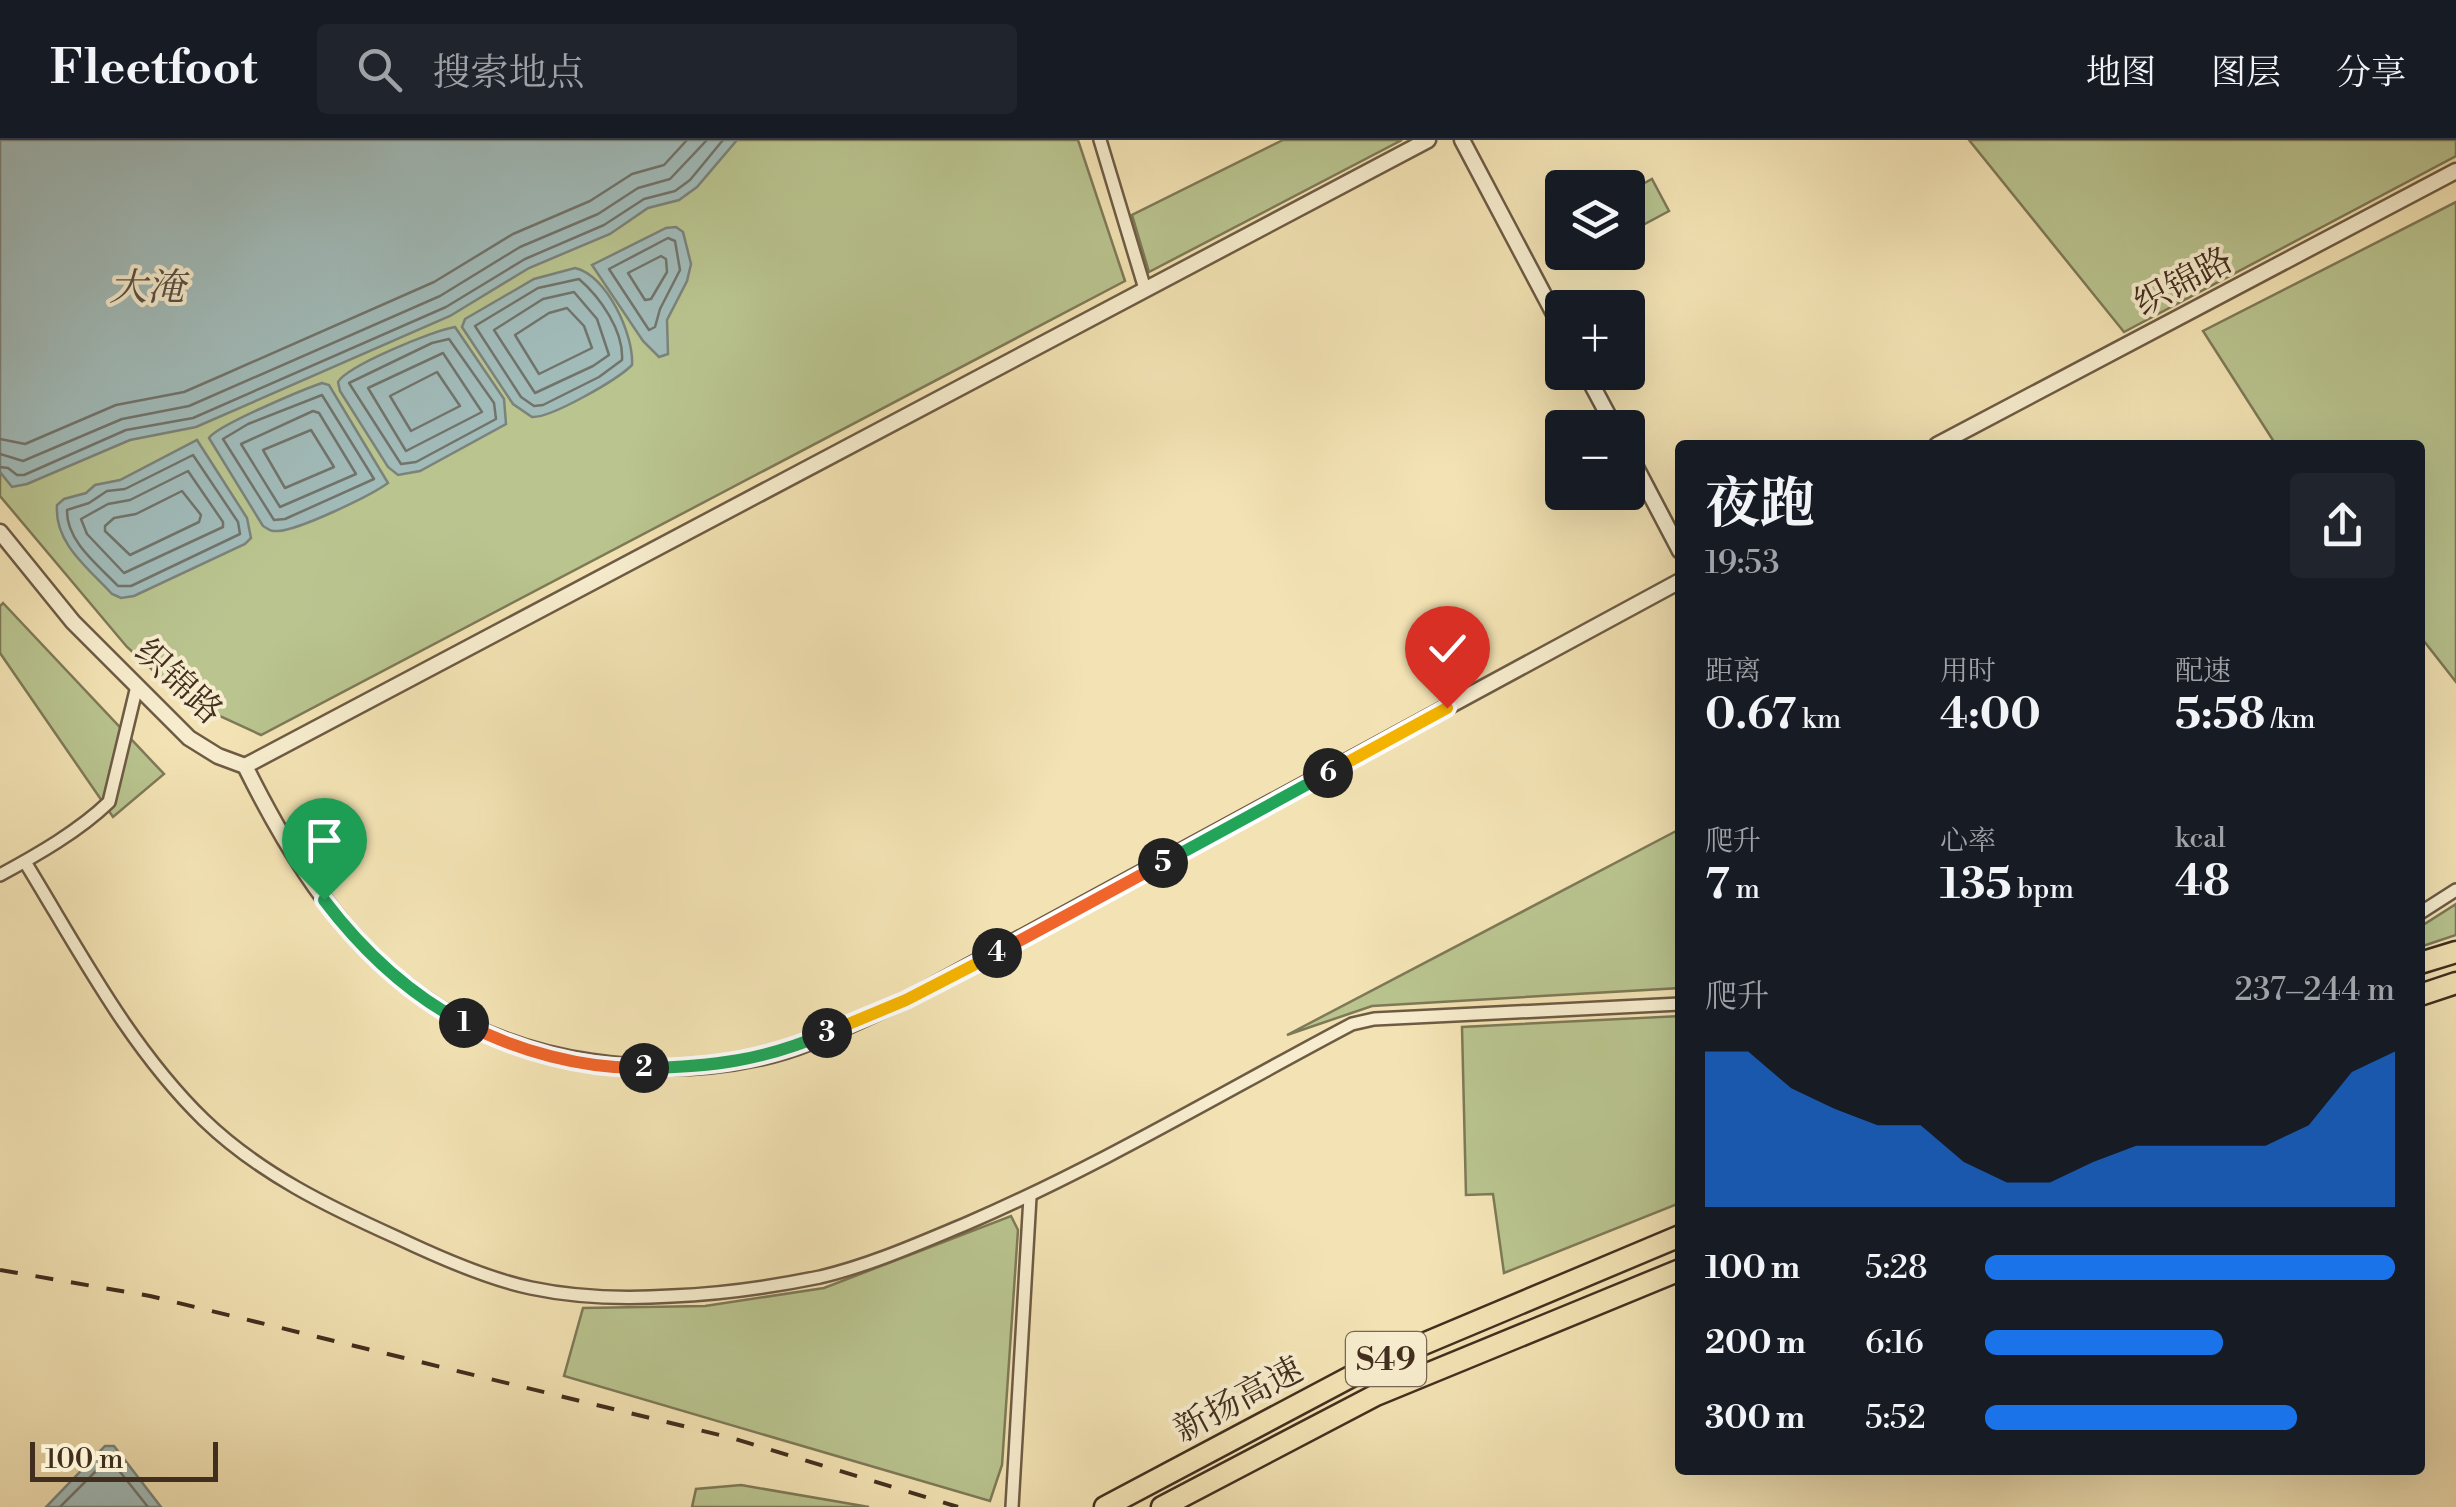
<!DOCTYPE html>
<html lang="zh">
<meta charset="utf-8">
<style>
body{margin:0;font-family:"Libre Bodoni","Noto Serif SC",serif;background:#20242c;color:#f1f3f6;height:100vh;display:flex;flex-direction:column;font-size:38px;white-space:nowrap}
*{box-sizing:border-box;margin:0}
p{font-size:32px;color:#9ea1a6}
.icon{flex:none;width:55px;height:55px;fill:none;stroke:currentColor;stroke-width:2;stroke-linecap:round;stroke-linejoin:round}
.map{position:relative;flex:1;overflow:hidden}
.details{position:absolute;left:1675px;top:300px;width:750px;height:1035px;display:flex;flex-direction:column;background:#171b24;border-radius:10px;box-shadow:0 10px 40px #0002}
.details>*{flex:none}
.fabs{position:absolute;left:1545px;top:30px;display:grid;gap:20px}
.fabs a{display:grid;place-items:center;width:100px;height:100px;border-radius:10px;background:#171b24;box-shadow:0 10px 40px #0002;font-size:50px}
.scale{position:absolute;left:30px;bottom:25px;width:188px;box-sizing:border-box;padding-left:10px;border:5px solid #422e1f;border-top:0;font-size:28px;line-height:35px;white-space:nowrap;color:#422e1f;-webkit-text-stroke:8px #f7edce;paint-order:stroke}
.pin{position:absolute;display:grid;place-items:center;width:85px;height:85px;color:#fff;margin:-102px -42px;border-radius:50% 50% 50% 0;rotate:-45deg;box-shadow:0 0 10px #0007}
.pin .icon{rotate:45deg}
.km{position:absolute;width:50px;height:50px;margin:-25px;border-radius:50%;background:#222;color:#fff;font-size:28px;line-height:50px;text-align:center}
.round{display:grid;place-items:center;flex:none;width:105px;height:105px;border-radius:10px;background:#20242c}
.overview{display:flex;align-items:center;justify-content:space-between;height:170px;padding:0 30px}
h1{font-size:55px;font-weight:700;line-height:75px}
.figures{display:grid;grid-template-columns:repeat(3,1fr);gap:15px;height:170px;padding:10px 30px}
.figures div{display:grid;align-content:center}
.figures b{font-size:42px;font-weight:700}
.figures small{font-size:28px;font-weight:400}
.figures p{font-size:28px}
.chart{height:280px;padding:20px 30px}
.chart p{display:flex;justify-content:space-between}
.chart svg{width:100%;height:180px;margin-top:10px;fill:#1a73e8;opacity:.7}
ul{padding:0 30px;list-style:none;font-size:32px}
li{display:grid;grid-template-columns:160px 120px 1fr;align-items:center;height:75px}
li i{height:25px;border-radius:12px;background:#1a73e8}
header{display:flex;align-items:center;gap:60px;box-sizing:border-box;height:140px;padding:0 50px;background:#171b24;border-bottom:2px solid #363941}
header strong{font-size:48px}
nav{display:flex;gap:55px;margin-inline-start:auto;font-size:35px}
.search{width:700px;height:90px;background:#20242c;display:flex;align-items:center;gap:25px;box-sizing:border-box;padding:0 35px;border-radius:10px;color:#9ea1a6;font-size:38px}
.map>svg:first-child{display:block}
.green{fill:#b9c48f;stroke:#7e7957;stroke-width:2.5}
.water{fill:#a1bbb9;stroke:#7b837b;stroke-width:2.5}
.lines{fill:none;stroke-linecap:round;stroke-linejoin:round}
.shore{stroke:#72746c;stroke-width:2.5}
.minor-casing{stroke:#6e5b44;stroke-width:16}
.tertiary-casing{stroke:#6e5b44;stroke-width:19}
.motorway-casing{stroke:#422e1f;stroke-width:25}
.minor{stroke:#f7edce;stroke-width:11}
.tertiary{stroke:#f7edce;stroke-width:14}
.motorway{stroke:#f3e3b4;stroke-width:20}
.rail{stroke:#422e1f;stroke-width:4;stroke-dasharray:18 18;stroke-linecap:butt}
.split-1-casing{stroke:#fff;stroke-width:20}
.split-2-casing{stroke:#fff;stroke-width:20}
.split-3-casing{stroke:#fff;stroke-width:20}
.split-4-casing{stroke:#fff;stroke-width:20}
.split-5-casing{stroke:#fff;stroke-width:20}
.split-6-casing{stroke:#fff;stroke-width:20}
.split-7-casing{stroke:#fff;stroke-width:20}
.split-1{stroke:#22a559;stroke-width:12}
.split-2{stroke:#f0652b;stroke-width:12}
.split-3{stroke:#22a559;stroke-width:12}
.split-4{stroke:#f5b400;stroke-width:12}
.split-5{stroke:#f0652b;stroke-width:12}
.split-6{stroke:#22a559;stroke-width:12}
.split-7{stroke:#f5b400;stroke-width:12}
.labels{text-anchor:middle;stroke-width:8;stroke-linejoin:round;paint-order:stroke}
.shield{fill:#f7edce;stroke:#786754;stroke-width:2.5}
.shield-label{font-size:32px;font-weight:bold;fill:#422e1f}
.street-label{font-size:35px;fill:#422e1f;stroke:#f7edce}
.water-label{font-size:38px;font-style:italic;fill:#5a5146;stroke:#f7edce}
</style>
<header>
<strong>Fleetfoot</strong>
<div class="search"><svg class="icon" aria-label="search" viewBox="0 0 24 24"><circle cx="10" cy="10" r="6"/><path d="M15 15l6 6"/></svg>搜索地点</div>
<nav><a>地图</a><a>图层</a><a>分享</a></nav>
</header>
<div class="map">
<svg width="2456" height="1367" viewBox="0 0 2456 1367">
<rect width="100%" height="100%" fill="#f3e3b4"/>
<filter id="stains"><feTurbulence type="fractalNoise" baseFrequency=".002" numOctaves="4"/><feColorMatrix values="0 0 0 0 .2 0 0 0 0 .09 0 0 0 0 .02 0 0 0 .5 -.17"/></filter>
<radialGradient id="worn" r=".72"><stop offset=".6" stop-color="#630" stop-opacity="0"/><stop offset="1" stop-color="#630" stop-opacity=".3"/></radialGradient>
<g class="green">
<polygon points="0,0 1078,0 1125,141 261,595 187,561 127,507 0,356"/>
<polygon points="1283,0 1402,0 1149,132 1132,75"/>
<polygon points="1969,0 2456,0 2456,16 2124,192"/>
<polygon points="1652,39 1669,71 1628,93 1628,52"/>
<polygon points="2456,62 2456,542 2420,496 2420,305 2276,305 2203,191"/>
<polygon points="3,463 164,634 113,677 0,513 0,466"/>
<polygon points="1680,689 1680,848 1372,866 1287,895"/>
<polygon points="2456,764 2456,795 2420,807 2420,787"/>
<polygon points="1680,876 1680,1063 1504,1133 1493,1054 1466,1055 1462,887"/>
<polygon points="1011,1076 1018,1090 1002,1325 990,1361 564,1236 583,1168 705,1166 824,1148"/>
<polygon points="741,1345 869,1367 692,1367 696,1349"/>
</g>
<g class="water">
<polygon points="0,0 737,0 697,47 679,60 648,68 610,94 529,128 450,176 196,287 130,300 27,344 12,347 0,332"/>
<polygon points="676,87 683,92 691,124 687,141 667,180 668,214 659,217 643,201 592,125 666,88"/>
<path d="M 575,128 C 607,135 634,195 632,225 C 617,240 551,278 532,277 L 513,264 L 462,187 L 465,179 L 534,139 Z"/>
<path d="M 455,187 L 504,259 L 506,284 L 420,331 L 398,335 L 388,327 L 340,251 L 338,242 C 347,226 434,190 455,187 Z"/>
<path d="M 322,243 L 329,245 L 388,343 C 370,356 299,390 278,391 C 269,391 270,390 263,386 L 209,298 C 218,285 302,250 322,243 Z"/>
<path d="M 197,300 L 247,378 L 251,398 L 245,404 L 134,456 L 121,458 L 112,454 C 88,428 54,403 57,365 L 64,359 L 86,353 L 95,345 L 120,340 Z"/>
<polygon points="105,1306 114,1306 161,1367 46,1367"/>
</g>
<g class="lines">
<g class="shore">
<polygon points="668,98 675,101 680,130 660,169 655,187 649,190 609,129"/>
<polygon points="661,116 666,119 667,132 651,159 645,160 628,133"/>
<path d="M 579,139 C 600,157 624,191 622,220 L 599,237 L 543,265 L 534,266 L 521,257 L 475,186 L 538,148 Z"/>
<polygon points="574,152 597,179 609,215 593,226 535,253 494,190 543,159"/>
<polygon points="567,168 584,186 592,208 539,234 515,195 549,173"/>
<polygon points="449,199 494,263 496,279 416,322 401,324 349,243 432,203"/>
<polygon points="443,213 482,272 406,311 368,248"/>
<polygon points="437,232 460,266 411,291 390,256"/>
<polygon points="322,255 374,339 285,379 274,380 223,299 248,284"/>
<polygon points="313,271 319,273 356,334 280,367 241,304"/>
<polygon points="311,290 334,327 285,348 263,310"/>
<polyline points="0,299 25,304 116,265 184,252 223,235 434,142 513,94 590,61 632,34 664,25 687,0"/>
<polyline points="0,314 23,321 122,279 189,266 440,156 520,107 598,74 638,48 670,39 707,0"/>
<path d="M 193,315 L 238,382 L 240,394 L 131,446 L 118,446 C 98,425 66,401 67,370 L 89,363 L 107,351 L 125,349 Z"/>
<polyline points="0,327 8,328 17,335 24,335 126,290 193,278 446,167 525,119 604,85 644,59 675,51 690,40 723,0"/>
<polygon points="188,331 223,382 223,387 124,433 87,394 81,379 108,364 130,360"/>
<polygon points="182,351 201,375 199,382 130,415 105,391 105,386 114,378 136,374"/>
<polyline points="60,1367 109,1318 148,1367"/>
</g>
<defs>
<g id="minor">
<polyline points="1100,0 1145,149"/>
<path d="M 25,722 C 79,810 129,907 204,980 C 260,1034 329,1067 398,1098 C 438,1117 488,1139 531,1148 C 578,1158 624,1159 672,1156 C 722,1154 771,1147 820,1137 C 871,1125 920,1103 968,1083 C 1100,1026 1225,951 1352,884 L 1374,879 L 1680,864"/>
<path d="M 0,735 C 37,715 79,691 109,662 L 137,546"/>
<polyline points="2420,773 2456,750"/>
<polyline points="1012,1367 1030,1057"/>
</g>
<g id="tertiary">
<polyline points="1462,0 1562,189"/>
<polyline points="1585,232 1615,288"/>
<polyline points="1937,305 2456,31"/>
<polyline points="1628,312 1680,411"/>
<path d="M 0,392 L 73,482 L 189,598 L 218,616 L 245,626 C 321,779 412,897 592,922 C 647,930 703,930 758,918 C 809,908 858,880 906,860 L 1680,441"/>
<polyline points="245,626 1428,0"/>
</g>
<g id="motorway">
<polyline points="2420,823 2456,812"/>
<polyline points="2420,855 2456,843"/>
<polyline points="1105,1367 1371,1226 1680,1096"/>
<polyline points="1162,1367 1376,1255 1680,1130"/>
</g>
</defs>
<use href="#minor" class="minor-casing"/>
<use href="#tertiary" class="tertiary-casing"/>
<use href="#motorway" class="motorway-casing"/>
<use href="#minor" class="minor"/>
<use href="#tertiary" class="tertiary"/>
<use href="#motorway" class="motorway"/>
<polyline class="rail" points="0,1130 150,1156 732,1298 958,1367"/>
</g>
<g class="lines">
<defs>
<path id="split-1" d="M 324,760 C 362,810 407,853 464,883"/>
<path id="split-2" d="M 464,883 C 517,911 583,929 644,928"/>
<path id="split-3" d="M 644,928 C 712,927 765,920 827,893"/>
<polyline id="split-4" points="827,893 906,860 997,813"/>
<polyline id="split-5" points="997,813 1163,723"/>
<polyline id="split-6" points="1163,723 1328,633"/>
<polyline id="split-7" points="1328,633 1447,568"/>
</defs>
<use href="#split-1" class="split-1-casing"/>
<use href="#split-2" class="split-2-casing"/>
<use href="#split-3" class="split-3-casing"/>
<use href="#split-4" class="split-4-casing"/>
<use href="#split-5" class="split-5-casing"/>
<use href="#split-6" class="split-6-casing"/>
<use href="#split-7" class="split-7-casing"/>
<use href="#split-1" class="split-1"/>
<use href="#split-2" class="split-2"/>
<use href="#split-3" class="split-3"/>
<use href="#split-4" class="split-4"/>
<use href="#split-5" class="split-5"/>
<use href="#split-6" class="split-6"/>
<use href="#split-7" class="split-7"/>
</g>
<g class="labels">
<rect class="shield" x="1346" y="1192" width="80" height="54" rx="8"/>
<g class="shield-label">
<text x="1386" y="1230">S49</text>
</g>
<g class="street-label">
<text transform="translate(2183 141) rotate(-28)" y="12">织锦路</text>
<text transform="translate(179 541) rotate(43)" y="12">织锦路</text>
<text transform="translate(1238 1259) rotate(-28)" y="12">新扬高速</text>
</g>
<g class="water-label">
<text x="147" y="160">大淹</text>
</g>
</g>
<rect width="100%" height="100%" filter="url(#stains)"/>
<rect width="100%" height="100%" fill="url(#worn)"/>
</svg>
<div class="fabs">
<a><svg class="icon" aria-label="layers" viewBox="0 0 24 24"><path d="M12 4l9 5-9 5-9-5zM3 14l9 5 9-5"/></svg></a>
<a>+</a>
<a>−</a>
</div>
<div class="scale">100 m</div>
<div class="pin" style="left:324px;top:760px;background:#1e9e55"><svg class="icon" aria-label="arrive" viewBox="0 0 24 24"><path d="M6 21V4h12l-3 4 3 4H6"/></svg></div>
<div class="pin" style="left:1447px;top:568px;background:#d93025"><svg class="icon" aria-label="check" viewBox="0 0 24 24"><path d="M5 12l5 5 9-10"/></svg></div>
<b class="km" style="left:464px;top:883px">1</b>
<b class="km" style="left:644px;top:928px">2</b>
<b class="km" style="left:827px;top:893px">3</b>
<b class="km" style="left:997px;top:813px">4</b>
<b class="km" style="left:1163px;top:723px">5</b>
<b class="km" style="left:1328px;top:633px">6</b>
<section class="details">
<div class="overview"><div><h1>夜跑</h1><p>19:53</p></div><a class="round"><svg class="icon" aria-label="share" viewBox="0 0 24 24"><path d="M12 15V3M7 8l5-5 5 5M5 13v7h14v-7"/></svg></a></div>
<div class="figures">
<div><p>距离</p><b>0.67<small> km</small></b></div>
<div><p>用时</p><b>4:00</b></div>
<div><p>配速</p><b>5:58<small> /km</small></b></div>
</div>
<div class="figures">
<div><p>爬升</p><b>7<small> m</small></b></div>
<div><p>心率</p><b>135<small> bpm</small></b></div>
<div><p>kcal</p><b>48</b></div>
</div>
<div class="chart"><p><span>爬升</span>237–244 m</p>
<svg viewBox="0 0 160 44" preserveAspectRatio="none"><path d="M0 44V6L10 6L20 15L30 20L40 24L50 24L60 33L70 38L80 38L90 33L100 29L110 29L120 29L130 29L140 24L150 11L160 6V44z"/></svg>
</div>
<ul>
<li><b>100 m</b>5:28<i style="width:100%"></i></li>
<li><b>200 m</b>6:16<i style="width:58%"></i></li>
<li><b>300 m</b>5:52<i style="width:76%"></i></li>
</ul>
</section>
</div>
